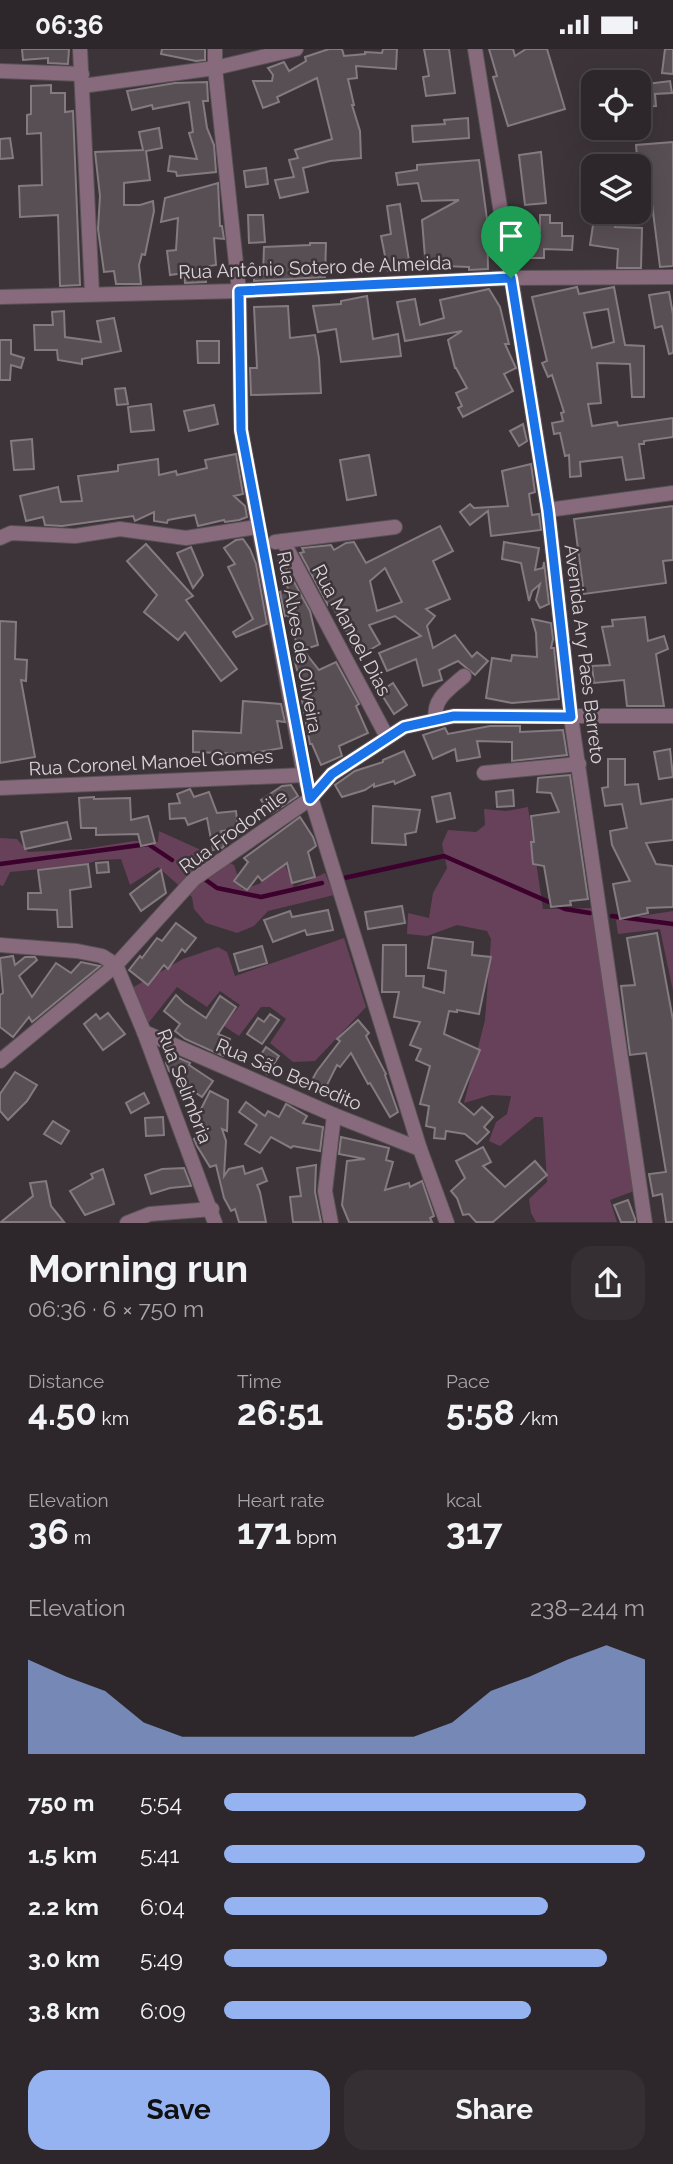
<!DOCTYPE html>
<meta charset="utf-8">
<style>
body{margin:0;font-family:Raleway,sans-serif;background:#352f33;color:#f1f3f6;height:100vh;display:flex;flex-direction:column;font-size:26px;white-space:nowrap}
*{box-sizing:border-box;margin:0}
p{font-size:23px;color:#a7a5a9}
.icon{flex:none;width:38px;height:38px;fill:none;stroke:currentColor;stroke-width:2;stroke-linecap:round;stroke-linejoin:round}
.map{position:relative;height:1174px;overflow:hidden}
.drawer{display:flex;flex-direction:column;background:#2d272b;flex:1}
.drawer>*{flex:none}
.fabs{position:absolute;left:581px;top:21px;display:grid;gap:14px}
.fabs a{display:grid;place-items:center;width:70px;height:70px;border-radius:14px;background:#2d272b;box-shadow:0 7px 28px #0002,0 0 0 2px #484447;font-size:35px}
.pin{position:absolute;display:grid;place-items:center;width:60px;height:60px;color:#fff;margin:-72px -30px;border-radius:50% 50% 50% 0;rotate:-45deg;box-shadow:0 0 7px #0007}
.pin .icon{rotate:45deg}
.round{display:grid;place-items:center;flex:none;width:74px;height:74px;border-radius:21px;background:#352f33}
.overview{display:flex;align-items:center;justify-content:space-between;height:119px;padding:0 28px}
h1{font-size:38px;font-weight:700;line-height:52px}
.stats{display:grid;grid-template-columns:repeat(3,1fr);gap:10px;height:119px;padding:7px 28px}
.stats div{display:grid;align-content:center}
.stats b{font-size:35px;font-weight:700}
.stats small{font-size:19px;font-weight:400}
.stats p{font-size:19px}
.chart{height:196px;padding:14px 28px}
.chart p{display:flex;justify-content:space-between}
.chart svg{width:100%;height:126px;margin-top:7px;fill:#95b2f1;opacity:.7}
.action{display:flex;gap:14px;margin-top:auto;padding:14px 28px}
.action a{flex:1;height:80px;border-radius:21px;background:#95b2f1;color:#111;font-size:28px;font-weight:700;line-height:80px;text-align:center}
.action a+a{background:#352f33;color:#f1f3f6}
ul{padding:0 28px;list-style:none;font-size:23px}
li{display:grid;grid-template-columns:112px 84px 1fr;align-items:center;height:52px}
li i{height:18px;border-radius:9px;background:#95b2f1}
.status{display:flex;justify-content:space-between;align-items:center;height:49px;padding:0 35px;background:#2d272b;direction:ltr}
.status svg{height:19px;fill:currentColor}
.map>svg:first-child{display:block}
.green{fill:#67415a}
.lines{fill:none;stroke-linecap:round;stroke-linejoin:round}
.stream{stroke:#3c012d;stroke-width:4.5}
.building{fill:#584f54;stroke:#847a80;stroke-width:2;fill-rule:evenodd}
.street-casing{stroke:#585155;stroke-width:16}
.street{stroke:#886a7d;stroke-width:14}
.route-casing{stroke:#fff;stroke-width:14}
.route{stroke:#1a73e8;stroke-width:9}
.labels{text-anchor:middle;stroke-width:5;stroke-linejoin:round;paint-order:stroke}
.street-label{font-size:19px;fill:#d9d3d7;stroke:#3c3439}
</style>
<div class="status"><b>06:36</b><svg viewBox="0 0 49 12"><path d="M0 12V9h3v3zM5 12V6h3v6zM10 12V3h3v9zM15 12V0h3v12zM26 1h20v11H26zM47 4h2v5h-2z"/></svg></div>
<div class="map">
<svg width="673" height="1174" viewBox="0 0 673 1174">
<rect width="100%" height="100%" fill="#3c3439"/>
<g class="green">
<polygon points="528,758 543,860 596,859 634,1142 610,1151 617,1173 536,1173 531,1164 529,1150 547,1133 543,1068 535,1068 500,1097 489,1092 496,1073 507,1065 511,1047 491,1046 464,1054 485,971 491,890 487,882 457,876 427,887 407,885 408,864 429,869 433,844 447,819 442,795 448,781 476,783 485,776 484,760 506,762"/>
<polygon points="159,782 234,816 242,840 259,835 285,816 294,838 325,824 334,846 268,862 254,877 237,884 206,874 194,860 192,848 158,818 130,836 121,810 99,811 82,816 10,823 3,837 0,836 0,789 17,790 28,803 84,800 134,792 158,793"/>
<polygon points="673,862 673,942 660,880 618,885 616,871"/>
<polygon points="344,889 366,958 315,1012 293,1013 270,994 286,970 270,958 261,958 239,987 224,977 240,956 220,942 207,958 177,938 146,977 132,939 183,910 218,898 227,903 235,927"/>
</g>
<g class="lines">
<g class="stream">
<polyline points="0,815 148,795 172,811"/>
<polyline points="203,829 217,839 261,848 322,834"/>
<polyline points="344,829 444,807 565,860 590,864"/>
<polyline points="612,867 673,875"/>
</g>
</g>
<g class="building">
<polygon points="22,0 69,0 68,15 48,14 48,9 23,11"/>
<polygon points="162,0 205,0 205,11 196,12 161,5"/>
<polygon points="329,0 342,0 344,7 365,5 365,3 382,4 383,0 397,0 396,20 356,17 357,29 348,30 354,56 352,56 360,82 361,109 330,112 303,119 308,143 280,149 275,131 294,128 289,111 298,109 295,101 332,90 317,29 277,48 279,53 263,59 253,32 272,32 273,26 268,19 284,13 289,22 306,12 305,8"/>
<polygon points="424,0 449,0 455,44 426,47 423,28 429,27"/>
<polygon points="489,0 513,0 515,7 526,0 547,0 565,60 508,77 493,28 497,27"/>
<polygon points="665,0 673,0 673,25 662,24"/>
<polygon points="670,32 672,44 655,45 656,57 639,58 639,36"/>
<polygon points="207,33 208,52 203,52 207,79 214,96 216,123 177,127 176,123 168,122 170,107 197,110 189,84 193,83 189,53 153,60 152,56 132,61 127,42 175,34"/>
<polygon points="51,36 51,44 65,44 65,63 73,62 80,236 60,237 58,166 20,168 19,137 42,136 41,84 27,85 27,66 31,65 31,37"/>
<polygon points="468,69 469,89 413,93 412,77 445,75 444,71"/>
<polygon points="159,79 162,99 146,102 150,131 124,134 124,156 140,156 153,152 154,162 145,206 142,205 139,216 141,235 116,235 114,222 104,223 98,180 100,147 95,103 143,101 139,83"/>
<polygon points="10,89 13,109 0,110 0,90"/>
<polygon points="673,93 673,217 660,218 646,108 637,109 636,96"/>
<polygon points="541,103 546,154 525,156 519,106"/>
<polygon points="479,111 487,170 488,220 469,221 469,218 442,217 442,220 426,221 422,171 459,151 422,152 418,134 398,136 396,124 417,121 417,116"/>
<polygon points="266,119 268,135 246,138 244,122"/>
<polygon points="218,134 220,177 222,177 224,190 214,189 216,216 204,218 206,233 185,234 184,224 170,226 167,202 176,201 178,169 161,173 165,149"/>
<polygon points="400,155 410,218 388,222 381,187 391,185 387,157"/>
<polygon points="595,163 615,163 612,175 616,175 615,178 642,179 641,219 617,219 618,200 590,196"/>
<polygon points="248,166 263,166 265,193 249,194"/>
<polygon points="540,166 550,166 550,174 562,174 562,187 573,187 572,201 544,200 544,209 528,209 528,196 521,196 520,182 540,182"/>
<polygon points="310,194 326,194 325,228 254,232 254,225 263,225 264,198 310,196"/>
<path d="M 577,238 L 579,245 L 614,238 L 625,296 L 644,297 L 644,348 L 632,348 L 630,315 L 597,314 L 601,354 L 588,355 L 592,377 L 617,373 L 618,377 L 673,369 L 673,388 L 644,392 L 644,395 L 639,395 L 644,429 L 626,431 L 622,408 L 580,413 L 581,427 L 570,428 L 569,406 L 565,407 L 560,384 L 554,385 L 552,374 L 563,372 L 561,364 L 564,363 L 552,326 L 548,328 L 542,314 L 547,312 L 532,248 ZM 608,260 L 614,293 L 592,299 L 584,264 Z"/>
<polygon points="489,240 500,258 509,295 505,295 516,319 504,325 513,342 463,368 458,359 462,357 456,344 467,339 456,319 455,319 448,291 462,282 405,292 397,253 415,250 420,276 444,269 440,251"/>
<polygon points="669,243 673,265 673,304 669,305 662,277 655,279 649,246"/>
<polygon points="367,247 373,290 398,285 401,307 341,313 336,280 318,283 313,257 341,255 341,252"/>
<polygon points="288,257 290,289 315,286 319,309 321,344 251,346 250,319 257,319 254,258"/>
<polygon points="64,262 65,288 101,293 97,272 114,269 121,302 82,310 82,315 58,311 57,301 35,301 34,276 53,276 52,263"/>
<polygon points="0,291 11,291 11,305 24,309 21,319 11,316 10,331 0,331"/>
<polygon points="197,292 219,292 219,314 198,314"/>
<polygon points="125,339 128,355 117,356 115,340"/>
<polygon points="151,355 154,381 131,383 128,358"/>
<polygon points="214,356 218,375 189,382 184,362"/>
<polygon points="523,375 527,392 519,397 510,382"/>
<polygon points="32,390 34,420 14,421 11,392"/>
<polygon points="236,405 243,445 234,447 245,457 247,468 239,471 225,473 224,471 198,477 195,466 168,471 167,474 154,472 154,463 135,472 133,467 62,477 45,476 43,468 26,472 20,447 58,438 61,453 82,452 78,427 118,422 118,416 158,410 159,426 176,422 177,426 207,419 205,411"/>
<polygon points="369,406 376,446 347,451 340,411"/>
<polygon points="531,415 535,443 529,445 532,466 539,465 541,481 491,487 488,462 470,476 460,463 470,455 474,459 508,457 502,422"/>
<polygon points="673,457 673,511 663,512 666,534 584,545 574,470"/>
<path d="M 440,477 L 453,502 L 433,512 L 450,550 L 426,560 L 435,567 L 427,577 L 433,599 L 455,586 L 472,608 L 477,603 L 488,612 L 475,626 L 458,612 L 439,621 L 442,631 L 423,637 L 416,610 L 387,622 L 379,604 L 421,587 L 395,567 L 369,576 L 380,595 L 359,607 L 350,593 L 341,566 L 338,568 L 331,554 L 328,556 L 300,504 L 304,503 L 302,499 L 331,496 L 334,501 L 346,494 L 354,493 L 366,514 ZM 385,519 L 402,553 L 377,562 L 370,532 Z"/>
<polygon points="243,490 250,500 256,515 267,575 236,588 233,583 253,570 228,518 235,515 224,499 236,491"/>
<polygon points="504,493 539,499 535,521 543,519 544,513 549,555 540,559 536,551 540,535 532,542 529,552 521,514 502,510"/>
<polygon points="146,495 193,547 186,551 237,620 221,632 185,583 178,591 144,563 157,546 127,512"/>
<polygon points="191,498 203,526 193,539 177,504"/>
<polygon points="282,511 310,562 318,596 299,602 288,566 285,567 280,543 288,540 278,512"/>
<polygon points="645,568 648,592 664,587 668,600 656,605 664,657 627,657 624,631 594,634 592,617 610,616 602,578 613,577 612,571"/>
<polygon points="532,570 551,574 553,590 551,599 554,599 559,650 512,654 486,649 492,609 511,612 512,606 537,608 536,584"/>
<polygon points="0,572 16,573 15,610 27,611 26,632 21,631 35,708 0,714"/>
<polygon points="304,602 319,621 336,613 359,655 356,657 368,684 339,697 342,707 321,716 312,695 310,695 302,651 310,650 308,636 297,621 294,609"/>
<polygon points="393,634 407,656 394,665 380,643"/>
<polygon points="243,652 281,655 285,673 277,672 282,699 246,705 193,703 193,682 241,684"/>
<polygon points="490,677 520,677 520,683 563,681 567,706 512,712 512,693 477,692 480,708 457,712 455,700 433,710 423,686 445,679 448,685"/>
<polygon points="670,700 673,728 659,730 654,703"/>
<polygon points="404,702 415,726 395,735 394,732 374,738 374,735 365,741 342,748 335,736 355,722 383,713 383,711"/>
<polygon points="608,710 625,710 625,736 638,735 641,755 673,750 673,791 646,794 656,815 673,817 673,858 647,859 648,864 620,870 613,835 630,832 612,796 610,782 627,779 622,755 605,757 602,739 608,738"/>
<polygon points="570,726 588,850 570,852 571,856 551,858 544,817 533,815 531,793 534,793 531,767 559,763 551,744 537,743 538,729"/>
<polygon points="291,736 298,747 271,765 261,751 282,737"/>
<polygon points="190,740 194,748 209,743 217,764 236,762 238,780 221,782 224,797 222,799 213,801 207,769 188,776 185,769 170,770 169,755 180,754 177,745"/>
<polygon points="513,741 514,757 497,758 496,743"/>
<polygon points="450,744 455,769 437,773 432,748"/>
<polygon points="94,748 94,750 130,749 131,771 148,767 155,794 141,797 138,785 96,786 96,779 81,779 79,749"/>
<polygon points="373,757 420,761 416,783 405,785 406,796 372,794"/>
<polygon points="300,768 313,788 316,797 308,803 315,828 292,834 287,814 262,832 258,827 247,841 234,832 248,813 244,809"/>
<polygon points="67,773 71,790 25,800 21,783"/>
<polygon points="108,813 109,823 97,824 96,814"/>
<polygon points="88,815 91,838 70,841 72,878 58,878 57,861 28,860 28,844 41,844 38,821"/>
<polygon points="161,821 166,844 141,862 130,845"/>
<polygon points="402,857 405,874 368,880 365,863"/>
<polygon points="328,861 333,881 307,886 305,881 273,893 264,871 290,862 292,868"/>
<polygon points="176,874 196,889 185,903 182,900 168,920 164,916 148,936 129,921 140,907 142,909 157,889 162,892"/>
<polygon points="657,884 673,971 673,1173 666,1173 662,1145 653,1147 649,1125 666,1123 646,1004 630,1006 621,937 635,936 627,889"/>
<polygon points="433,888 473,893 472,906 491,908 479,965 457,961 457,963 449,962 444,985 480,1001 459,1053 474,1066 482,1058 493,1068 484,1078 489,1083 477,1095 465,1085 446,1082 445,1090 434,1089 435,1079 426,1077 429,1057 420,1055 430,1017 416,1011 421,1000 410,996 420,973 394,968 399,943 382,943 383,896 406,896 406,927 424,927 423,938 444,944 446,922 428,919"/>
<polygon points="262,897 267,914 239,922 234,905"/>
<polygon points="13,907 15,916 25,908 35,908 37,911 19,927 32,948 56,914 71,924 81,913 100,917 32,973 29,968 13,988 0,978 0,946 3,944 0,909"/>
<polygon points="176,946 184,954 206,969 220,947 236,958 218,985 230,990 223,1007 185,990 175,982 180,975 164,962"/>
<polygon points="108,964 125,985 103,1001 84,975 96,965 100,970"/>
<polygon points="270,965 279,971 262,995 247,985 258,969 264,973"/>
<polygon points="358,971 369,984 366,987 386,1025 385,1026 398,1063 390,1068 370,1034 368,1035 351,1004 340,1018 337,1016 326,1038 312,1031 317,1022 340,992 337,990"/>
<polygon points="266,998 279,1007 267,1025 254,1016"/>
<polygon points="172,1006 190,1014 189,1016 213,1032 202,1048 179,1032 180,1031 169,1022 166,1014"/>
<polygon points="15,1023 37,1036 27,1052 8,1071 0,1062 0,1045"/>
<polygon points="210,1042 228,1051 227,1082 222,1080 226,1092 224,1127 229,1120 243,1117 245,1125 262,1119 267,1132 257,1136 260,1143 266,1173 239,1173 235,1160 231,1162 224,1149 216,1116 210,1118 197,1097 194,1090 200,1087 201,1060"/>
<polygon points="144,1044 149,1054 131,1064 126,1054"/>
<polygon points="246,1053 265,1067 268,1062 279,1068 286,1055 307,1067 303,1074 323,1078 320,1102 293,1097 291,1099 271,1088 260,1104 245,1095 257,1076 239,1063"/>
<polygon points="163,1068 164,1086 146,1087 145,1069"/>
<polygon points="53,1072 69,1082 61,1095 44,1085"/>
<polygon points="341,1088 389,1099 386,1111 393,1113 385,1141 409,1134 410,1138 422,1132 434,1167 430,1169 432,1173 349,1173 342,1156 347,1112 365,1110 339,1105"/>
<polygon points="483,1098 491,1113 483,1117 505,1138 535,1112 547,1126 493,1173 476,1173 469,1165 463,1166 457,1149 451,1142 465,1129 456,1112"/>
<polygon points="316,1116 315,1143 321,1173 293,1173 290,1148 301,1147 297,1119"/>
<polygon points="184,1119 191,1137 170,1139 151,1145 145,1126 162,1120"/>
<polygon points="103,1120 114,1155 85,1166 70,1142 93,1129 91,1125"/>
<polygon points="46,1132 51,1157 64,1173 1,1173 33,1147 30,1134"/>
<polygon points="628,1151 635,1170 635,1173 621,1173 614,1156"/>
</g>
<g class="lines">
<defs>
<g id="street">
<polyline points="80,0 92,244"/>
<polyline points="215,0 215,19 239,242 241,381 304,726 420,1100 447,1174"/>
<polyline points="475,0 548,461 571,668 645,1174"/>
<polyline points="0,22 82,25"/>
<polyline points="82,37 215,19 296,0"/>
<polyline points="0,248 239,242 511,229 673,228"/>
<polyline points="548,461 673,444"/>
<polyline points="0,489 11,484 75,487 120,480 186,489 257,478"/>
<polyline points="283,492 387,688"/>
<polyline points="275,493 395,478"/>
<path d="M 436,669 C 432,650 451,639 464,627"/>
<polyline points="484,724 579,715"/>
<polyline points="0,739 304,726"/>
<polyline points="0,896 77,902 102,907 116,916 144,983 215,1174"/>
<polyline points="144,983 334,1066 420,1100"/>
<polyline points="0,1012 116,916 194,830 310,750 332,725 404,678 454,667 673,667"/>
<polyline points="127,1174 150,1165 212,1160"/>
<polyline points="331,1174 325,1142 334,1066"/>
</g>
</defs>
<use href="#street" class="street-casing"/>
<use href="#street" class="street"/>
</g>
<g class="lines">
<defs>
<polygon id="route" points="511,229 548,461 571,668 454,667 404,678 332,725 310,750 241,381 239,242"/>
</defs>
<use href="#route" class="route-casing"/>
<use href="#route" class="route"/>
</g>
<g class="labels">
<g class="street-label">
<text transform="translate(315 218) rotate(-2)" y="7">Rua Antônio Sotero de Almeida</text>
<text transform="translate(352 581) rotate(62)" y="7">Rua Manoel Dias</text>
<text transform="translate(300 593) rotate(80)" y="7">Rua Alves de Oliveira</text>
<text transform="translate(585 605) rotate(83)" y="7">Avenida Ary Paes Barreto</text>
<text transform="translate(151 713) rotate(-3)" y="7">Rua Coronel Manoel Gomes</text>
<text transform="translate(233 782) rotate(-36)" y="7">Rua Frodomile</text>
<text transform="translate(289 1025) rotate(23)" y="7">Rua São Benedito</text>
<text transform="translate(185 1037) rotate(69)" y="7">Rua Selimbria</text>
</g>
</g>
</svg>
<div class="fabs">
<a><svg class="icon" aria-label="locate" viewBox="0 0 24 24"><circle cx="12" cy="12" r="6"/><path d="M12 2v4M12 18v4M2 12h4M18 12h4"/></svg></a>
<a><svg class="icon" aria-label="layers" viewBox="0 0 24 24"><path d="M12 4l9 5-9 5-9-5zM3 14l9 5 9-5"/></svg></a>
</div>
<div class="pin" style="left:511px;top:229px;background:#1e9e55"><svg class="icon" aria-label="arrive" viewBox="0 0 24 24"><path d="M6 21V4h12l-3 4 3 4H6"/></svg></div>
</div>
<section class="drawer">
<div class="overview"><div><h1>Morning run</h1><p>06:36 · 6 × 750 m</p></div><a class="round"><svg class="icon" aria-label="share" viewBox="0 0 24 24"><path d="M12 15V3M7 8l5-5 5 5M5 13v7h14v-7"/></svg></a></div>
<div class="stats">
<div><p>Distance</p><b>4.50<small> km</small></b></div>
<div><p>Time</p><b>26:51</b></div>
<div><p>Pace</p><b>5:58<small> /km</small></b></div>
</div>
<div class="stats">
<div><p>Elevation</p><b>36<small> m</small></b></div>
<div><p>Heart rate</p><b>171<small> bpm</small></b></div>
<div><p>kcal</p><b>317</b></div>
</div>
<div class="chart"><p><span>Elevation</span>238–244 m</p>
<svg viewBox="0 0 160 44" preserveAspectRatio="none"><path d="M0 44V11L10 17L20 22L30 33L40 38L50 38L60 38L70 38L80 38L90 38L100 38L110 33L120 22L130 17L140 11L150 6L160 11V44z"/></svg>
</div>
<ul>
<li><b>750 m</b>5:54<i style="width:86%"></i></li>
<li><b>1.5 km</b>5:41<i style="width:100%"></i></li>
<li><b>2.2 km</b>6:04<i style="width:77%"></i></li>
<li><b>3.0 km</b>5:49<i style="width:91%"></i></li>
<li><b>3.8 km</b>6:09<i style="width:73%"></i></li>
</ul>
<div class="action"><a>Save</a><a>Share</a></div>
</section>
